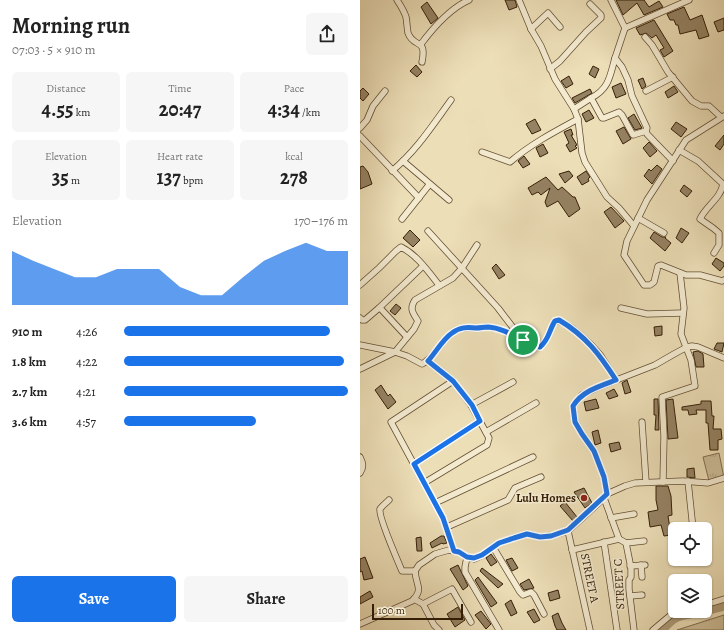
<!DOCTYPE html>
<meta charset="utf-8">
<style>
body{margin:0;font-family:Alegreya,serif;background:#f6f6f6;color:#222;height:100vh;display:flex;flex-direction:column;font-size:15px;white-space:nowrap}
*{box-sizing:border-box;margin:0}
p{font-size:13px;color:#767676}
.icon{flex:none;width:22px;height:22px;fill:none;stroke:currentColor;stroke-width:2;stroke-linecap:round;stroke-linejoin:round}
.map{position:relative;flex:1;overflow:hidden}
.sheet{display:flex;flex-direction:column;background:#fff;width:360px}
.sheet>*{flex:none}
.tools{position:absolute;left:308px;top:522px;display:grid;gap:8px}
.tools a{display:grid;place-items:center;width:44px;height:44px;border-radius:6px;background:#fff;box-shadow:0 1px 3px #0004;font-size:20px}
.scale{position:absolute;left:12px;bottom:10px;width:91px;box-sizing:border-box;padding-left:4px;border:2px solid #361f07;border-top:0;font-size:11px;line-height:14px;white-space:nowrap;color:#361f07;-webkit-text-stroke:3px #f3ead0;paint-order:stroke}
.pin{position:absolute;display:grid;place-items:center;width:34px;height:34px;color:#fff;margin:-17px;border:2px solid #fff;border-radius:50%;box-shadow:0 1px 4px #0007}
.round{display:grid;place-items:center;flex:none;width:42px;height:42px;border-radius:6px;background:#f6f6f6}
.headline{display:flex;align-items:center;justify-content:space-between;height:68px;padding:0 12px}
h1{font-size:22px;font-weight:600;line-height:30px}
.figures{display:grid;grid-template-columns:repeat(3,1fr);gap:6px;height:68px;padding:4px 12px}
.figures div{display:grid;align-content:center;border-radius:6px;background:#f6f6f6;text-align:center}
.figures b{font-size:20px;font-weight:600}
.figures small{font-size:11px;font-weight:400}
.figures p{font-size:11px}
.chart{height:112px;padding:8px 12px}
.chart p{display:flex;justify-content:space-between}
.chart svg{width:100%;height:72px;margin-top:4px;fill:#1a73e8;opacity:.7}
.primary-button{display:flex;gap:8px;margin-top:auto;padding:8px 12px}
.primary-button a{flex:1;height:46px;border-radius:6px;background:#1a73e8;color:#fff;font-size:16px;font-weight:600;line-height:46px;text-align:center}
.primary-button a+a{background:#f6f6f6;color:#222}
ul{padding:0 12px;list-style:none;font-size:13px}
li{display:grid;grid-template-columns:64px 48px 1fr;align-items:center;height:30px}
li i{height:10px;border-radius:5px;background:#1a73e8}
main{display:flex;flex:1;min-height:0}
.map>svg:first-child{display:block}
.green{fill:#cdbe99;stroke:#826e50}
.park{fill:url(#park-tufts);stroke:#826e50}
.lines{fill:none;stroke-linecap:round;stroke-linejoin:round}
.river{stroke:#ae9d7b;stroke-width:11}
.building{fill:#958263;stroke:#361f07}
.minor-casing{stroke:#644f33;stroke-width:7}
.minor{stroke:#f3ead0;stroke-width:5.5}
.route-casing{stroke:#fff;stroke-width:8}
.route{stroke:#1a73e8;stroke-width:5}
.poi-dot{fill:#8f2418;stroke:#f3ead0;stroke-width:1.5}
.labels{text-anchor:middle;stroke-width:3;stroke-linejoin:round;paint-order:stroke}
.poi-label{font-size:12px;font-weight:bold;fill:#361f07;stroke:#f3ead0;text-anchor:end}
.street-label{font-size:12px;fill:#361f07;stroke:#f3ead0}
</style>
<main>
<section class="sheet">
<div class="headline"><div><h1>Morning run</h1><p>07:03 · 5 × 910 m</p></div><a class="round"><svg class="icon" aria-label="share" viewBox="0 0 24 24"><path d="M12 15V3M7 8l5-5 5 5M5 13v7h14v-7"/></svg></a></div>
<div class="figures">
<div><p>Distance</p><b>4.55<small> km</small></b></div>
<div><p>Time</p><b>20:47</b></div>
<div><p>Pace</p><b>4:34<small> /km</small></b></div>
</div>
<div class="figures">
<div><p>Elevation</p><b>35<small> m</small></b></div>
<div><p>Heart rate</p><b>137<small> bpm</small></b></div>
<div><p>kcal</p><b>278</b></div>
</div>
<div class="chart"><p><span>Elevation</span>170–176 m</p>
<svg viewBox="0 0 160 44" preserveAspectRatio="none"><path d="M0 44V11L10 17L20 22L30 27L40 27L50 22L60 22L70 22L80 33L90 38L100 38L110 27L120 17L130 11L140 6L150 11L160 11V44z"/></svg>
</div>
<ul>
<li><b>910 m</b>4:26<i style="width:92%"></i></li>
<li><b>1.8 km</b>4:22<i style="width:98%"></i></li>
<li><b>2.7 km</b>4:21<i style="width:100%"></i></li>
<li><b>3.6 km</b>4:57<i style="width:59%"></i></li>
</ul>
<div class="primary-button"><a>Save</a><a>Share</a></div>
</section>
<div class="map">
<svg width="364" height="630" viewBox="0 0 364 630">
<defs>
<pattern id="park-tufts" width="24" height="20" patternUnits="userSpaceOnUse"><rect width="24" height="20" fill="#cdbe99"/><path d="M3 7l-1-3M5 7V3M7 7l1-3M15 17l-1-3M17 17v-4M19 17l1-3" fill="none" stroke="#b1a382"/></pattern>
</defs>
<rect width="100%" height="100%" fill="#ecdeb7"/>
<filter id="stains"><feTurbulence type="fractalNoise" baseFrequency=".005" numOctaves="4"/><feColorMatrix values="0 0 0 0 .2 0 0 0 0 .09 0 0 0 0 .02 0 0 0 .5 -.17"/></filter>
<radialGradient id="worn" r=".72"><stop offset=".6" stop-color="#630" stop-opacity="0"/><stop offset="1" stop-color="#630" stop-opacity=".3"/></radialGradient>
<polygon class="green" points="364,615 364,630 317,630"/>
<polygon class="park" points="359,453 364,478 349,481 343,457"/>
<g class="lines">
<g class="river">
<polyline points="345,610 364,605"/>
<path d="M 301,630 C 315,613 320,615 341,611"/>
</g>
</g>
<g class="building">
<polygon points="145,0 155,0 157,7 149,10"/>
<polygon points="256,0 284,0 289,7 299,1 303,7 284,15 277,3 263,15"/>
<polygon points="67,2 78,18 71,24 61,7"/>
<polygon points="324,7 330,20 342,15 349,36 339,39 336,30 320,34 318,25 316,25 314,20 310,20 307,14"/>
<polygon points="364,18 364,30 358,32 354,22"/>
<polygon points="294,20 313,51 304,57 300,50 304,48 296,35 292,38 286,33 280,35 276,28"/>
<polygon points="56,65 62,72 57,77 50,71"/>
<polygon points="233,66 239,69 235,78 229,74"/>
<polygon points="209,76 213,84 206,88 201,81"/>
<polygon points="283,78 286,86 282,89 278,80"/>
<polygon points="261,83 266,94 256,98 252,87"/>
<polygon points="314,86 318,92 308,98 305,92"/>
<polygon points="3,88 9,94 3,101 0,98 0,91"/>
<polygon points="230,89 232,93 215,103 212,98"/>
<polygon points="229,110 234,118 226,122 222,114"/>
<polygon points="274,114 282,128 275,130 268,118"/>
<polygon points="175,119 181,130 172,134 166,124"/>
<polygon points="316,122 327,129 321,137 311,129"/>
<polygon points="264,127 271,139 263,144 256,131"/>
<polygon points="211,129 213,135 211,135 217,145 215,146 217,148 210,152 206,145 209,143 204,132"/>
<polygon points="364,135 364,144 360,150 355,146"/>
<polygon points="289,142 297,151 290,157 283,148"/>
<polygon points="183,144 188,153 180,157 176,148"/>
<polygon points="164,156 170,164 163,168 158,161"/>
<polygon points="297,165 302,169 292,184 284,176 289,169 291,171"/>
<polygon points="3,166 8,172 12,184 0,189 0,167"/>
<polygon points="209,171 213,176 205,183 199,174"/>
<polygon points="226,171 230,177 228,179 229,181 222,185 217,177"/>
<polygon points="186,177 198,190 202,187 213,197 215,197 220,209 209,217 198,201 187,207 185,202 190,188 181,195 178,192 172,195 168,188"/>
<polygon points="324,185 332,191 327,197 320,191"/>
<polygon points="251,207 264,221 255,228 244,212"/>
<polygon points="321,228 329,233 322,243 316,238"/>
<polygon points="50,230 60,240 53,247 43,238"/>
<polygon points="294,232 302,237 306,237 305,238 311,243 305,251 290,238"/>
<polygon points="356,258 364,263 364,266 360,271 352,264"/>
<polygon points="136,264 145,275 139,279 132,268"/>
<polygon points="36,304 41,308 35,315 30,311"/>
<polygon points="302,326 302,335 295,336 294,327"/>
<polygon points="357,343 364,343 362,352 354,349"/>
<polygon points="338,351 343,354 344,367 336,367 333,352"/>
<polygon points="267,380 271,392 265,394 262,383"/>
<polygon points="21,385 28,396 30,394 36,402 28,409 15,390"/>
<polygon points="254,389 258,396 249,399 246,393"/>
<polygon points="236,399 239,408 226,411 224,402"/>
<polygon points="294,399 298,399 299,430 295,430 296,415 294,415"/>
<polygon points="313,399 318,438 308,439 306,400"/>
<polygon points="341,401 351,401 352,416 354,416 353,429 361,429 362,439 358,440 358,450 350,450 348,423 346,423 346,410 336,410 337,414 329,415 328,410 322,410 322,407 341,404"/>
<polygon points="238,430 241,443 235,445 232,432"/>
<polygon points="259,442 261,449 251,452 249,444"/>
<polygon points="334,468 335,478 327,477 327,469"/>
<polygon points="296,486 308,486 311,496 312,515 308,516 311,535 304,536 301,525 290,527 288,512 298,510 296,500"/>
<polygon points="224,488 232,503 225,508 214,492"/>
<polygon points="205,502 217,517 213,521 200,506"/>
<polygon points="81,536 84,536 87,543 83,544 82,543 72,548 70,543"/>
<polygon points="61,537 62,551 57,551 56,538"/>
<polygon points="131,554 137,562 131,566 126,558"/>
<polygon points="5,557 13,578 4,580 2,571 0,572 0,559"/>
<polygon points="152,558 158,568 152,571 146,560"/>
<polygon points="98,565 108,586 103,590 90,569"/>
<polygon points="122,568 143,584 138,588 120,571"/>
<polygon points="118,577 137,603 131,607 115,580"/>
<polygon points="169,579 174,588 164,590 160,584"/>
<polygon points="198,590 200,598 190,601 188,593"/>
<polygon points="10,591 13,597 0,604 0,597"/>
<polygon points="151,600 157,613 151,616 145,604"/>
<polygon points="98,607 105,620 95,627 87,614"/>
<polygon points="174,609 180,620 174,623 167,612"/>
<polygon points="121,611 131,624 126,629 115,615"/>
<polygon points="198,613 202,623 206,630 197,630 195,626 192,616"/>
</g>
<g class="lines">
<defs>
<g id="minor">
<path d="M 37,0 C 41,6 44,11 46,17 C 47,22 47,28 48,33 C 54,49 67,37 62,62"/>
<polyline points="159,0 171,29 181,46 195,79 214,109 218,119 222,153 225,162 247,197 259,208 274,226"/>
<polyline points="251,0 265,28 255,58"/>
<polyline points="265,28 329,0"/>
<polyline points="171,29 188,13 200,27"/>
<polyline points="285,37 292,45 308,72 332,101 341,106 349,106 361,117"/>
<path d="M 61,44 C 73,28 91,8 109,0"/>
<polyline points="190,69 200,61 226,32 241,18 241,15 230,4"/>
<polyline points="286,91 313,77"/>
<polyline points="214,109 231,98"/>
<polyline points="364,116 326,140 287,200 267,241 264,255 284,285 290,285 294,282 298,266 301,265 326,275 340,275 362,281 364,280"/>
<polyline points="0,128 7,120 13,106 25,91"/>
<path d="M 286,131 L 273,135 L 262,115 L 259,112 L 244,118 L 242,118 L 231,98 C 249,89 250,76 255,58 L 262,67 L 268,80 L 272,96 L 287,128 L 286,131 L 287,134 L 313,161"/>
<polyline points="0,136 59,198"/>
<path d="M 319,150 L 338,161 L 363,184 C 361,198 346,206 340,219 L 353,228 L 359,233 L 359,245 L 354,253"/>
<path d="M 122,152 L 150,162 C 171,144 194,132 218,119"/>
<polyline points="43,161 89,200"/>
<path d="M 32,171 C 57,150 72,126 91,100"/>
<polyline points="278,218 304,233"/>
<polyline points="42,219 69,185"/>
<polyline points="68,231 138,308 161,338"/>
<path d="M 0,285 L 19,268 L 36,251 L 41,247 C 57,255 68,271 79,285"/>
<polyline points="19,308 63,266"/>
<polyline points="261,308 287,314 323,313"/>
<polyline points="0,318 2,320 5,320 19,308 21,309 47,337"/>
<path d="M 0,345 L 35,352 L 54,329 L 58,321 C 53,313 49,309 55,300 L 93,278 L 102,268 L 117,245"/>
<path d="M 0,369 L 35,352 L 47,356 L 62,364 C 75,357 80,342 92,333 C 100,326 108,328 118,328 C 121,328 124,327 128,327 C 146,328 162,342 180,347 C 189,340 189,330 195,321 C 208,320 233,346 241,356 C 246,364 251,372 256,380"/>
<polyline points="93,381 31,422 83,518 94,551"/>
<polyline points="111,405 153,382"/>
<polyline points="282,422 286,482"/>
<polyline points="126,432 176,403"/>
<path d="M 0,457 C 3,463 4,467 0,473"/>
<polyline points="54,464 120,421"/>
<polyline points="328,481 333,529"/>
<polyline points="303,482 304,436 302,397 335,386 331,360 321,334 324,308 320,273"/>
<polyline points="64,483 127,445 129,438 111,405 93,381 68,361"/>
<polyline points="247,494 265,486 275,483 323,481 348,483 364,478"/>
<polyline points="244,498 259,539 266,543 271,568 271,577 269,580 269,589 274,630"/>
<path d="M 29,500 C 26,503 22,506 20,509 C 18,517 38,561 42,571 L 55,571"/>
<polyline points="75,503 173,457"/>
<polyline points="251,518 274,514"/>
<polyline points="87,527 148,500 155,488 181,477"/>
<polyline points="208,531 230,630"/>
<polyline points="244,542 257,630"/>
<polyline points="266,543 284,541"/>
<polyline points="133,547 160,592 163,595 171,592 174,595 184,614"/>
<polyline points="212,550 259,539"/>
<polyline points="107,557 105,567 105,572 139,630"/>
<polyline points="281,565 282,577"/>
<polyline points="270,566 285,565"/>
<polyline points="270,596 282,595"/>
<polyline points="54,599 63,604 92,589 111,622"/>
<polyline points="63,604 74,625 79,630"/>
<polyline points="345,605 364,599"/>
<path d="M 0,624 L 52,601 C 64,589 56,586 55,571 L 59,565 L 75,554 L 89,550 L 99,552 L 107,557 L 114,559 L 123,555 L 139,543 L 154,538 L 167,534 L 180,537 L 191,536 L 208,531 L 244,498 L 247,494 L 244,477 L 234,451 L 222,434 L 215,421 L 213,406 L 222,395 L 236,388 L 295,365 L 314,354 L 327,347 L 332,346 L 338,347 L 364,358"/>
<polyline points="293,630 312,614 323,611"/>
</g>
</defs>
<use href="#minor" class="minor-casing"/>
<use href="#minor" class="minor"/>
</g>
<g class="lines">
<defs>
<path id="route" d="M 199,320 C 226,336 240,355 256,380 C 240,386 222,391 213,406 L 215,422 L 222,434 L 234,451 L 244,477 L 247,494 L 208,530 L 191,536 L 180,537 L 167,534 L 154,538 L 139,543 L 122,555 L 114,558 L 107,557 L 99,552 L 94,551 L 83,518 L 54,464 L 120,421 L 112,405 L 93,381 L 68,361 C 76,352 83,339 92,333 C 100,327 107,327 116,328 C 120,328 124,327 128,327 C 146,328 163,342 180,347 C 189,340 189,330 195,321 Z"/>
</defs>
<use href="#route" class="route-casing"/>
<use href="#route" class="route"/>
</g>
<circle class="poi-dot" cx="224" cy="498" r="4"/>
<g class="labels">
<g class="poi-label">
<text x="216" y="502">Lulu Homes</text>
</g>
<g class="street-label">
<text transform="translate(230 578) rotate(78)" y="4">STREET A</text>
<text transform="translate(259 584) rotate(-93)" y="4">STREET C</text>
</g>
</g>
<rect width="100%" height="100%" filter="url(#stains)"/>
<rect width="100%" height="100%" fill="url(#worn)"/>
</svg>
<div class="tools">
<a><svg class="icon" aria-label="locate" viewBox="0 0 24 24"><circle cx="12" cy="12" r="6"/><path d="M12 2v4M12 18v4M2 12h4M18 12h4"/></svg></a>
<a><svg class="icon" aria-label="layers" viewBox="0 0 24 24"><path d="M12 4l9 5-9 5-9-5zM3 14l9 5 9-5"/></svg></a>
</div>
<div class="scale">100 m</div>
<div class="pin" style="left:163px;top:340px;background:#1e9e55"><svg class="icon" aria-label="arrive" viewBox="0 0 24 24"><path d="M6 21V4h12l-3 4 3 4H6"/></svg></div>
</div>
</main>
